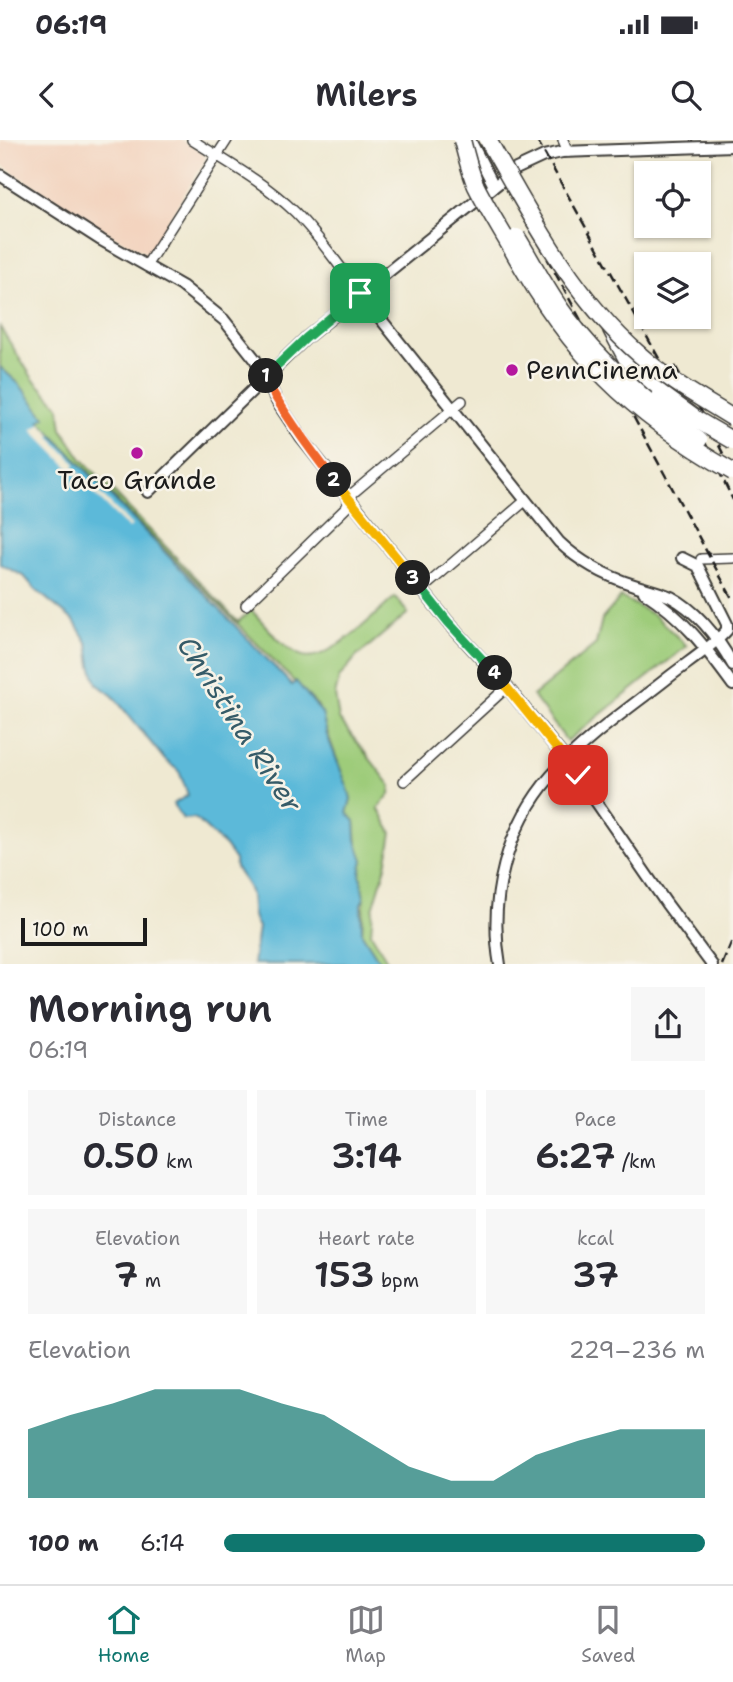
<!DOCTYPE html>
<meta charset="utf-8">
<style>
body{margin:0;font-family:"Shantell Sans",sans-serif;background:#f7f7f7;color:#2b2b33;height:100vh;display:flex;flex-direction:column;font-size:26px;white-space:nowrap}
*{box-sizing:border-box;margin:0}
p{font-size:23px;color:#7c7c81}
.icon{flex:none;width:38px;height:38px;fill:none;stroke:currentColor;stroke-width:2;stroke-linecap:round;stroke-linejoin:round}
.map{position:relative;height:824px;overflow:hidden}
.details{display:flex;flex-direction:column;background:#fff;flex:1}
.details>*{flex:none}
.buttons{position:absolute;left:634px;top:21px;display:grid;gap:14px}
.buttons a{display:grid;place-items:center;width:77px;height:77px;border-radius:0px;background:#fff;box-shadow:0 2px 5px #0004;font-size:35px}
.scale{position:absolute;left:21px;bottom:18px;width:126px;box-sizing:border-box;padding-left:7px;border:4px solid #1c1c1c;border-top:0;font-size:19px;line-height:24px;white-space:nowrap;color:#1c1c1c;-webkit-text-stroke:5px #f7f3e8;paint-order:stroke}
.pin{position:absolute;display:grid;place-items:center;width:60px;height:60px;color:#fff;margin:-30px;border-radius:14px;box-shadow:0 4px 10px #0006}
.km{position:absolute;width:35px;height:35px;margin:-18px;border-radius:50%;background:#222;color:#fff;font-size:19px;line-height:35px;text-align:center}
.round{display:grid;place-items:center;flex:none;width:74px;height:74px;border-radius:0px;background:#f7f7f7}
.headline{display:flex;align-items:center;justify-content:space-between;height:119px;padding:0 28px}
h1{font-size:38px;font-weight:600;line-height:52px}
.stats{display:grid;grid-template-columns:repeat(3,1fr);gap:10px;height:119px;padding:7px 28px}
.stats div{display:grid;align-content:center;border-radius:0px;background:#f7f7f7;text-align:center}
.stats b{font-size:35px;font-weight:600}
.stats small{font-size:19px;font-weight:400}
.stats p{font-size:19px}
.chart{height:196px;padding:14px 28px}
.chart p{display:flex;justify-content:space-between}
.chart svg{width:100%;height:126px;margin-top:7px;fill:#0f766e;opacity:.7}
ul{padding:0 28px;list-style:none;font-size:23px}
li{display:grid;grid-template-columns:112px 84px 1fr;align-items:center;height:52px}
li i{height:18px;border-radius:9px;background:#0f766e}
.status{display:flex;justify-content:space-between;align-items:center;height:49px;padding:0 35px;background:#fff;direction:ltr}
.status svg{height:19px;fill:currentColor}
header{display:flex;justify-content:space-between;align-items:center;height:91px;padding:0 28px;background:#fff;font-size:32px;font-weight:600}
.tab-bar{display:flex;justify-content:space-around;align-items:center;height:98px;border-top:2px solid #e1e1e2;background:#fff;font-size:19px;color:#7c7c81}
.tab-bar a{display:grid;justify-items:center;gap:4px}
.tab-bar .on{color:#0f766e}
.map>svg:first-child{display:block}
.built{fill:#f3d4bf}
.green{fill:#9ecc7a;stroke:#5d744b;stroke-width:2}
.water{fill:#5bb9d9;stroke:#3c6a7a;stroke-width:2}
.pier{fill:#efe9d2}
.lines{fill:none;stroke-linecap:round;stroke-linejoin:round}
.minor-casing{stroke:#3c3b37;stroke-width:12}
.tertiary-casing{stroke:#3c3b37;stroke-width:14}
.motorway-casing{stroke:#3c3b37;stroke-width:19}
.minor{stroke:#fff;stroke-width:9}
.tertiary{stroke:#fff;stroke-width:10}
.motorway{stroke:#fff;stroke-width:16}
.rail{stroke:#1c1c1c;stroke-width:2.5;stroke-dasharray:10 5;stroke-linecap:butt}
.motorway-bridge-casing{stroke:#3c3b37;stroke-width:19;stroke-linecap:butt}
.motorway-bridge{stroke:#fff;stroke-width:16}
.split-1-casing{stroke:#fff;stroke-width:14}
.split-2-casing{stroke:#fff;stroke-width:14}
.split-3-casing{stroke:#fff;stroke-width:14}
.split-4-casing{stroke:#fff;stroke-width:14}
.split-5-casing{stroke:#fff;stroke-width:14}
.split-1{stroke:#22a559;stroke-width:9}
.split-2{stroke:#f0652b;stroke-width:9}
.split-3{stroke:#f5b400;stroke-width:9}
.split-4{stroke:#22a559;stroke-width:9}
.split-5{stroke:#f5b400;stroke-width:9}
.poi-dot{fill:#b5179e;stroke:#f7f3e8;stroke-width:2.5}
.labels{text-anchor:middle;stroke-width:5;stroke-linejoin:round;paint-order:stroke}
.poi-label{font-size:26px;fill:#1c1c1c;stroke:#f7f3e8;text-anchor:start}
.water-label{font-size:28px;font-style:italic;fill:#355b68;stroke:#f7f3e8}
</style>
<div class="status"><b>06:19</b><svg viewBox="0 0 49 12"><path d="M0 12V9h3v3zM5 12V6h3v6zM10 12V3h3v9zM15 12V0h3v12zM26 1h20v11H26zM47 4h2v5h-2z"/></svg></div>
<header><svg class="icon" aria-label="back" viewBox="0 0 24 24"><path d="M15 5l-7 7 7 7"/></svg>Milers<svg class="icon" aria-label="search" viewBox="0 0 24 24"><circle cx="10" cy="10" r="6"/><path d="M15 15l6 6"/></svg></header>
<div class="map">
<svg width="733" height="825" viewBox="0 0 733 825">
<rect width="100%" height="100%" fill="#f7f3e8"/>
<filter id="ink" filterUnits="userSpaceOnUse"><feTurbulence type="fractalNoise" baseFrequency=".0143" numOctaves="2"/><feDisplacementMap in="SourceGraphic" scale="14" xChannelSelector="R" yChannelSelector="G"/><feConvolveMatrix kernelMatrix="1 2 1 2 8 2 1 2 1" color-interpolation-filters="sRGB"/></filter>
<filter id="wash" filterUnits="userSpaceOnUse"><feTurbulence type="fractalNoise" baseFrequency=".00686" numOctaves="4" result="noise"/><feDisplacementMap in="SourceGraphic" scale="28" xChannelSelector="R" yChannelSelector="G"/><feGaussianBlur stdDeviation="1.57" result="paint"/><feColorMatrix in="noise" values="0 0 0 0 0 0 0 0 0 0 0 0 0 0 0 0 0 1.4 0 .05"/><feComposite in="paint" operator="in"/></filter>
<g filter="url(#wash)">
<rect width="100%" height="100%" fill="#efe9d2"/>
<polygon class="built" points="0,0 182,0 204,14 205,20 148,114 104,91 0,24"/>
<g class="green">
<path d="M 0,187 L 33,239 L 59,266 L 62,289 L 82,319 L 238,482 L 251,470 C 266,485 281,506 300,515 C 325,527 376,473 395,457 L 408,473 L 356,517 L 339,538 L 335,555 L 339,579 L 391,646 L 390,654 L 378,668 L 392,693 L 386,726 L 373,769 L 371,793 L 389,824 L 378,824 L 380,822 L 362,794 L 364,758 L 360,734 L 363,720 L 357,705 L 355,681 L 347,673 L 351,659 L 318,566 L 39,281 L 44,277 L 19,244 L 0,227 Z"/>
<polygon points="621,457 654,475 687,506 567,601 533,556 596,504 602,479"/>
</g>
<path class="water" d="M 0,227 L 19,244 L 45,277 L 39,281 L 292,545 L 296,541 L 322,573 L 327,595 L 349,651 L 351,659 L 347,673 L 355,681 L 356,700 L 363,720 L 360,734 L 364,758 L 361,764 L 362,794 L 380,822 L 378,824 L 253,824 L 258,787 C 248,772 255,764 249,749 C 245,738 234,732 235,720 L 225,706 L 195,678 L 183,679 L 173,664 L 188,655 L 179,631 L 165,620 L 113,556 L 97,544 L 91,525 L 88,504 L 74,481 L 36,450 L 24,436 L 0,424 Z"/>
<polygon class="pier" points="41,283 52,295 50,297 76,324 74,327 132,386 129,389 32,290"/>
</g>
<g filter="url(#ink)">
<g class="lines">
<defs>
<g id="minor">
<path d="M 192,0 C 227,22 265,43 295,72 C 319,96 339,126 360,153"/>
<polyline points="563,0 568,12"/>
<polyline points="146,126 227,0"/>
<polyline points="701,419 733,418"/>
<polyline points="421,450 525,361"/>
<polyline points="246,465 346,368 353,353 462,261"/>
<polyline points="404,641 507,547"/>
</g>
<g id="tertiary">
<polyline points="470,0 494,46"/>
<polyline points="0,35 101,100 182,146 224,180 255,219 278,263 302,299 448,482 507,547 575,631 666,763 712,825"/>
<path d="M 360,153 L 559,402 C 580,422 606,436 634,445 C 646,449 659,452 671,457 C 699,472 718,498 733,525"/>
<polyline points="148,352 306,198 516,29 544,16 562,12 733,6"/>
<path d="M 644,452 C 684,478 705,507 733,545"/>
<path d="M 500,825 C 488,759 507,686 551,636 C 585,598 630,568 669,537 C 688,522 711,508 727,490 L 727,484 L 698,426 L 682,418"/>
</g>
<polyline id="motorway" points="611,189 631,227 660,253"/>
</defs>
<use href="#minor" class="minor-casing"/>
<use href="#tertiary" class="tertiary-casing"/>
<use href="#motorway" class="motorway-casing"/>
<use href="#minor" class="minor"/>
<use href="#tertiary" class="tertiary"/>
<use href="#motorway" class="motorway"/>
<g class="rail">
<polyline points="483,0 733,460"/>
<polyline points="537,0 699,290 733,360"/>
<polyline points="675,226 708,283 733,334"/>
<polyline points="722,825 733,798"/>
</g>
<defs>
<g id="motorway-bridge">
<path d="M 462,0 C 466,15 470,32 476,46 C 487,68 501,90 513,111 C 571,215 629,273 733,332"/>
<path d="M 488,0 C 531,76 573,157 640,215 C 668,240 701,258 733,278"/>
<path d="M 517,97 C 533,123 547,151 565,175 C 602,224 649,265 699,300"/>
<polyline points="660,253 697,280 733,301"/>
</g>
</defs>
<use href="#motorway-bridge" class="motorway-bridge-casing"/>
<use href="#motorway-bridge" class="motorway-bridge"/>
</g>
</g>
<g class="lines" filter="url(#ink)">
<defs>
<polyline id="split-1" points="266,236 306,198 360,153"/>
<path id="split-2" d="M 266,236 L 264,237 C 284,274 308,307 334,340"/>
<polyline id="split-3" points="334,340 413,438"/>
<polyline id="split-4" points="413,438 448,482 495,533"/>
<polyline id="split-5" points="495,533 578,635"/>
</defs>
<use href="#split-1" class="split-1-casing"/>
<use href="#split-2" class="split-2-casing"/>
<use href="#split-3" class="split-3-casing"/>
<use href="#split-4" class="split-4-casing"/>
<use href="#split-5" class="split-5-casing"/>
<use href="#split-1" class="split-1"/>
<use href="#split-2" class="split-2"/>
<use href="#split-3" class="split-3"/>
<use href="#split-4" class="split-4"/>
<use href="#split-5" class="split-5"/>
</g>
<g class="poi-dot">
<circle cx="512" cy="230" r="7"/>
<circle cx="137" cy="313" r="7"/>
</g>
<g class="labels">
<g class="poi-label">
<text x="526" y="239">PennCinema</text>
<text x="137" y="349" text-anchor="middle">Taco Grande</text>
</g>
<g class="water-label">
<text transform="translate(240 584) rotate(57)" y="10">Christina River</text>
</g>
</g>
</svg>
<div class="buttons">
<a><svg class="icon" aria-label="locate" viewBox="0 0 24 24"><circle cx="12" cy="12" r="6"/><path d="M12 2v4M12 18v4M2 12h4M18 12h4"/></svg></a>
<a><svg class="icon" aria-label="layers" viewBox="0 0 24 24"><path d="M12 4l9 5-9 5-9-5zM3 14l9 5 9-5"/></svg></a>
</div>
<div class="scale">100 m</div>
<div class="pin" style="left:360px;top:153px;background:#1e9e55"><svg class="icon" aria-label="arrive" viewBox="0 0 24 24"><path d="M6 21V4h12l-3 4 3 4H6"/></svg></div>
<div class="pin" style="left:578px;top:635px;background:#d93025"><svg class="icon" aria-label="check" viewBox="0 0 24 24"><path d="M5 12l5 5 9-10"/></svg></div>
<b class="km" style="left:266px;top:236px">1</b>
<b class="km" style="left:334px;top:340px">2</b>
<b class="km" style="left:413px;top:438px">3</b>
<b class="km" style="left:495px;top:533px">4</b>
</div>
<section class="details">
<div class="headline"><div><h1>Morning run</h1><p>06:19</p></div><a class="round"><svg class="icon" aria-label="share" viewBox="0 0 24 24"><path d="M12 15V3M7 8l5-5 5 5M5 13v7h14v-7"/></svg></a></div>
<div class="stats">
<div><p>Distance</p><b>0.50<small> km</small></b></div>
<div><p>Time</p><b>3:14</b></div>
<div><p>Pace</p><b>6:27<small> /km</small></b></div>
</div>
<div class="stats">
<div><p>Elevation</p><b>7<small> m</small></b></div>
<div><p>Heart rate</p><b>153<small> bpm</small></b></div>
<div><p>kcal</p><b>37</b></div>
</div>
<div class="chart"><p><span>Elevation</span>229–236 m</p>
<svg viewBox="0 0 160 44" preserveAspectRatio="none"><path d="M0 44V20L10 15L20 11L30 6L40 6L50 6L60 11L70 15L80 24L90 33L100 38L110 38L120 29L130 24L140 20L150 20L160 20V44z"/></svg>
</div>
<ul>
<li><b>100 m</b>6:14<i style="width:100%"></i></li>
</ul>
</section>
<nav class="tab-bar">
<a class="on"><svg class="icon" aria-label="home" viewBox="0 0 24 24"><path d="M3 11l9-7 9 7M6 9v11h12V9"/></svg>Home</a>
<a><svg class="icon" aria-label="map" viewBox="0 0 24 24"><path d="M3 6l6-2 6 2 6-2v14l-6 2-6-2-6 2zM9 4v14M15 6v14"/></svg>Map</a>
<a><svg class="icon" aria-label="saved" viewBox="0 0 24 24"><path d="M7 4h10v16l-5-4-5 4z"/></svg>Saved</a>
</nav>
